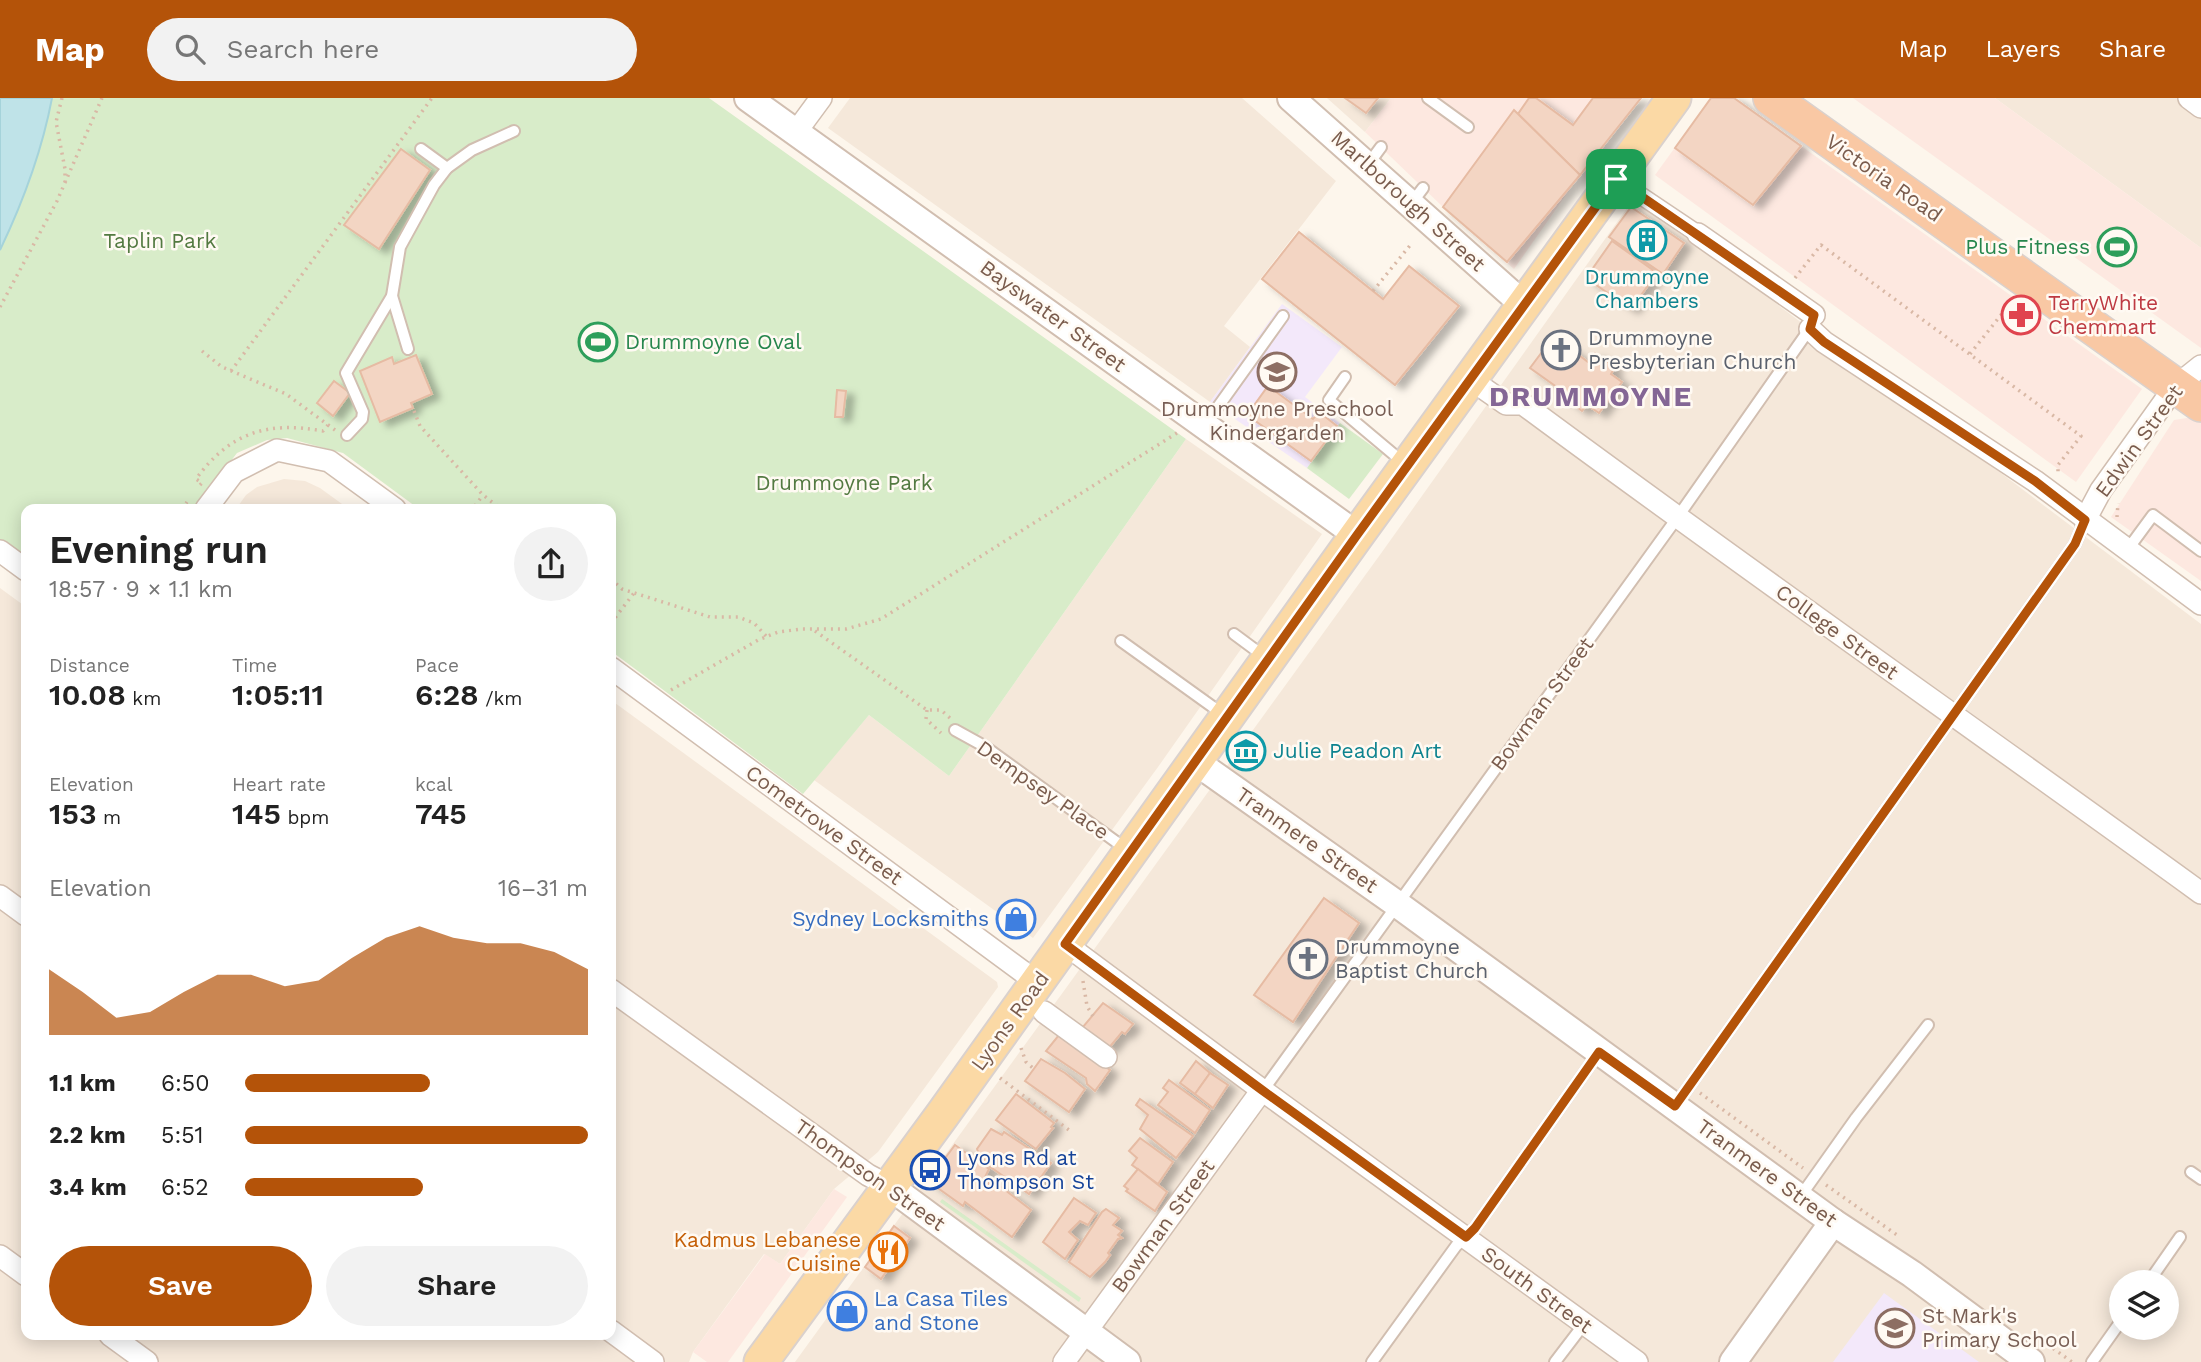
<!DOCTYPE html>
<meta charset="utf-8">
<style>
body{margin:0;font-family:"Work Sans",sans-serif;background:#f2f2f2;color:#222;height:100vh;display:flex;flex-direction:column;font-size:26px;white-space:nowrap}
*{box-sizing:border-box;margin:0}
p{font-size:23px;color:#767676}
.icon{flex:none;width:38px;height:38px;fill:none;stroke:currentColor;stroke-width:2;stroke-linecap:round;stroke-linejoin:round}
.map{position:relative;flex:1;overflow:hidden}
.side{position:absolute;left:21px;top:406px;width:595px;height:836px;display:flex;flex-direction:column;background:#fff;border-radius:14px;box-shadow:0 4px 18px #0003}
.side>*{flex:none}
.buttons{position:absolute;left:2109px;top:1172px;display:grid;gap:14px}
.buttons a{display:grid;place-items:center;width:70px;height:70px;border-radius:50%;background:#fff;box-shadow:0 4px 18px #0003;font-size:35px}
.pin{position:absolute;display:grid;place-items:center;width:60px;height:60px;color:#fff;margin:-30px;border-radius:14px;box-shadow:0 4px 10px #0006}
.round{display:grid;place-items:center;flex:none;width:74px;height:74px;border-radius:37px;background:#f2f2f2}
.headline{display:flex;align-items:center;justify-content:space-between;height:119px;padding:0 28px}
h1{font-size:38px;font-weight:600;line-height:52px}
.metrics{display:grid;grid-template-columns:repeat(3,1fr);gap:10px;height:119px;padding:7px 28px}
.metrics div{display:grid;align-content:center}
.metrics b{font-size:30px;font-weight:600}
.metrics small{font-size:19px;font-weight:400}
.metrics p{font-size:19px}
.chart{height:196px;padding:14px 28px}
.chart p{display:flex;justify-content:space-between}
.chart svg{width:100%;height:126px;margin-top:7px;fill:#b45309;opacity:.7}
.button{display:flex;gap:14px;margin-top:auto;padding:14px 28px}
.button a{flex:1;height:80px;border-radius:42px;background:#b45309;color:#fff;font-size:28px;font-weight:600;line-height:80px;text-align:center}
.button a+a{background:#f2f2f2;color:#222}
ul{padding:0 28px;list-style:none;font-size:23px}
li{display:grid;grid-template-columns:112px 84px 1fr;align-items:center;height:52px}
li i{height:18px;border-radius:9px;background:#b45309}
header{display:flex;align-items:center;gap:42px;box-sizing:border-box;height:98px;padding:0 35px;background:#b45309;color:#fff}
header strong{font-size:33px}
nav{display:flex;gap:38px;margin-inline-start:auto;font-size:24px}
.search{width:490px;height:63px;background:#f2f2f2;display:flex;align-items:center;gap:18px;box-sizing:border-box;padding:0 24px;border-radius:38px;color:#767676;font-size:26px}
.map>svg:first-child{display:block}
.residential{fill:#f5e8da;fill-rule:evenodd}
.commercial{fill:#fde8e0}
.education{fill:#f3e8fa}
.green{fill:#d8ecc9}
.water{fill:#bfe3e8;stroke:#a5d3da;stroke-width:2}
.building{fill:#f3d5c3;stroke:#e6bba3;stroke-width:2;filter:url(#shadow)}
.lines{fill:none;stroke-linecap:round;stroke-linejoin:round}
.service-casing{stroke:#d1beb0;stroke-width:14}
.pedestrian-casing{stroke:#d1beb0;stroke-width:19}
.minor-casing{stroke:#d1beb0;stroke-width:24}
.tertiary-casing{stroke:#d1beb0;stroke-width:30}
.primary-casing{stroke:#dad1cd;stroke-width:37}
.trunk-casing{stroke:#dad1cd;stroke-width:38}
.path{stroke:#d9b8a5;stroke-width:3.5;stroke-dasharray:2 5;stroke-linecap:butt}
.service{stroke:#fff;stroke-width:10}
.pedestrian{stroke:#fff;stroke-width:16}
.minor{stroke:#fff;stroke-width:21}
.tertiary{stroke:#fff;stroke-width:26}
.primary{stroke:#fbd9a5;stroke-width:33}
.trunk{stroke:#f9c8a4;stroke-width:35}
.route-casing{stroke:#fff;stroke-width:14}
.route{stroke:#b45309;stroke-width:9}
.labels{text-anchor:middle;stroke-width:5;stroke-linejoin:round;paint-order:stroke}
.street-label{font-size:21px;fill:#7a5c4d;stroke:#fffaf3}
.park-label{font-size:21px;fill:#537a41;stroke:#fffaf3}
.leisure-label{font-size:21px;fill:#27864d;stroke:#fffaf3;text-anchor:end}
.culture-label{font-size:21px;fill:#0d838f;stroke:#fffaf3}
.health-label{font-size:21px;fill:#be3a42;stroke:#fffaf3;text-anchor:start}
.worship-label{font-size:21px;fill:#5b616d;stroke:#fffaf3;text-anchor:start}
.education-label{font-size:21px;fill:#785e54;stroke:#fffaf3}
.shop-label{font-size:21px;fill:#366cbe;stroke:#fffaf3;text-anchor:end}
.transit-label{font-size:21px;fill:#164399;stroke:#fffaf3;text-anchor:start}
.food-label{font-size:21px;fill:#c56008;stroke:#fffaf3;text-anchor:end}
.district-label{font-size:28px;font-weight:bold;letter-spacing:2px;fill:#846695;stroke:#fffaf3}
</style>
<header>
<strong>Map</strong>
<div class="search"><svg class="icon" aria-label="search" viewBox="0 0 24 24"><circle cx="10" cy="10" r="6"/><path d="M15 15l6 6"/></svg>Search here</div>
<nav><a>Map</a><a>Layers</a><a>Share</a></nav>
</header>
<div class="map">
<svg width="2201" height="1264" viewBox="0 0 2201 1264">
<defs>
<filter id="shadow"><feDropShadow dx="8" dy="4.5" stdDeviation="3.5" flood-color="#0004"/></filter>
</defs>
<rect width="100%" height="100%" fill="#fdf6ec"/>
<g class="residential">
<polygon points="850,0 1242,0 1336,83 1224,228 1250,249 1210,304 828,30"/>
<polygon points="1327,0 1391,0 1365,34"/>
<polygon points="1995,0 2201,0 2201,150"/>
<path d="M 1635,99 L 2201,526 L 2201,1264 L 795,1264 L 1382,454 ZM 2121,1185 L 2166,1185 L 2166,1230 L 2121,1230 Z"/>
<polygon points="1186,341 1322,436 1158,669 1033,840 814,682 869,617 949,678"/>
<polygon points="284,381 305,383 320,390 349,411 236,411 246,397 257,389"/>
<polygon points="0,490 26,509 26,1237 611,1237 611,602 997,884 998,889 878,1054 834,1091 780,1166 764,1156 693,1254 689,1264 0,1264"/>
</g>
<g class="commercial">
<polygon points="1391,0 1641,0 1580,77 1514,171 1443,109 1365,34"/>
<polygon points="1711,0 1734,0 2142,291 2076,384 1655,77"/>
<polygon points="1853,0 1995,0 2201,150 2201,250"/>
<polygon points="2193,319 2201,325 2201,483 2111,419 2174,322"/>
<polygon points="834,1091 847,1099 728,1264 707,1264 693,1254 765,1156 780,1166"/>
</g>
<g class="education">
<polygon points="1282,206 1342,249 1305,299 1340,325 1307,370 1210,304"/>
<polygon points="1884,1195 1979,1264 1833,1264"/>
</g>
<g class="green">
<polygon points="52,0 709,0 1186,341 949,678 869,617 803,696 611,553 611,411 419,411 343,355 287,340 267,342 237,355 194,411 26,411 26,461 0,442 0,152 38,57"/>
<polygon points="1340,325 1383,356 1349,401 1307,370"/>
<polygon points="942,1101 1081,1200 1079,1204 940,1104"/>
</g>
<path class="water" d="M 0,0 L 52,0 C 42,53 23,104 0,152 Z"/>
<g class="building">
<polygon points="1345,0 1378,0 1366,15"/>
<polygon points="1529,0 1536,0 1573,27 1593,0 1641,0 1580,77 1518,16"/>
<polygon points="1711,0 1734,0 1801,48 1753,107 1675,50"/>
<polygon points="1514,12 1580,77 1507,164 1443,109"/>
<polygon points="401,51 430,72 379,151 344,127"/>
<polygon points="1631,109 1684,145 1663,176 1609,139"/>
<polygon points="1299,134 1383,201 1409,168 1459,208 1395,287 1262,181"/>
<polygon points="1612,143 1657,175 1631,211 1586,180"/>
<polygon points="1554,238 1588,264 1595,255 1615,269 1611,276 1622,284 1599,315 1587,307 1582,313 1562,298 1565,295 1530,270"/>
<polygon points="416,257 432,296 411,305 413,310 380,324 360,273 392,259 394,266"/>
<polygon points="334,283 350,295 333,318 317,305"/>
<polygon points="1268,288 1313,321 1319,314 1337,328 1311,363 1247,317"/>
<polygon points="837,292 846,293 843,319 835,319"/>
<polygon points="1324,800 1359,825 1293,924 1254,897"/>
<polygon points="1103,905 1133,926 1125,936 1122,934 1108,951 1082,930"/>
<polygon points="1063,932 1087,955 1110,972 1095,993 1087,986 1086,980 1046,953"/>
<polygon points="1041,961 1065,975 1085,991 1069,1014 1025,983"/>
<polygon points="1196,963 1210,975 1195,996 1180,985"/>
<polygon points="1210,975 1228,987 1213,1010 1195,996"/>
<polygon points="1169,982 1210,1012 1195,1035 1158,1007 1168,994 1163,990"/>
<polygon points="1016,996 1054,1025 1051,1029 1053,1030 1036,1051 996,1022"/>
<polygon points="1140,1001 1193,1038 1176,1060 1140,1031 1148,1017 1136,1007"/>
<polygon points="991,1031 1002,1037 1004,1034 1051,1065 1029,1096 989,1068 991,1066 988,1067 984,1063 986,1060 979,1056 977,1051"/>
<polygon points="1140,1040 1173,1064 1158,1086 1132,1067 1137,1060 1129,1053"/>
<polygon points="955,1047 989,1071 983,1083 988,1086 992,1082 1031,1112 1012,1139 965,1104 963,1108 928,1083"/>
<polygon points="1138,1071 1167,1094 1155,1113 1126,1093 1128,1091 1124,1088"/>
<polygon points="1074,1100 1096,1115 1088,1127 1080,1123 1069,1134 1078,1142 1065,1161 1043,1144"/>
<polygon points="1106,1111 1119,1120 1113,1127 1122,1133 1118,1137 1122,1140 1118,1141 1108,1155 1110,1157 1105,1164 1090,1179 1069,1164 1102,1114"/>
<polygon points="894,1128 910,1140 881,1181 865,1169"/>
</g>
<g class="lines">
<defs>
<g id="service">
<polyline points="1428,0 1468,29"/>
<polyline points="421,51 447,70"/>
<polyline points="1367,68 1381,49"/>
<polyline points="1411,106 1423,90"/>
<polyline points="392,198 408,251"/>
<polyline points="1345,279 1329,302 1404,365"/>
<polyline points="1205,327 1283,218"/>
<polyline points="347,337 362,321 363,314 346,275 392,198 400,149 434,87 447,70 472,52 514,33"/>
<polyline points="2128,451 2153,417 2201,453"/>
<polyline points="1234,536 1265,559"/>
<polyline points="1121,543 1224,617"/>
<polyline points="955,632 984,648 1126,751"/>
<polyline points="1264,991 1677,420 1811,229"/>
<polyline points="1675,1008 2075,446 2085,422"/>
<polyline points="2191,1074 2201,1081"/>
<polyline points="1800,1099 1856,1020 1928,927"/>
<polyline points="2148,1185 2180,1139"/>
<polyline points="1372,1264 1456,1148 1475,1130 1599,954"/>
<polyline points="1555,1264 1584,1226"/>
<polyline points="2092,1264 2121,1223"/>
</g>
<polyline id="pedestrian" points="1616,81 1698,136"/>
<g id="minor">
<polyline points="2189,0 2201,9"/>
<polyline points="796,34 821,0"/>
<polyline points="1698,136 1814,217"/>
<polyline points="1810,231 1824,244 2035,383 2201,506"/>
<path d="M 1470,281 L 1506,306 L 1523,306 C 1747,472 1975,631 2201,795"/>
<polyline points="206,411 234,374 277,352 329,363 395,411"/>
<polyline points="2085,422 2101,392 2164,304 2176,288 2201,268"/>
<polyline points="0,453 26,472"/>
<polyline points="611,570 1038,885"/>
<polyline points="0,798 26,817"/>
<polyline points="1065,846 1262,992 1637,1264"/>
<polyline points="611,892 868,1077 889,1088"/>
<polyline points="1044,914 1106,959"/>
<polyline points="0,1158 26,1177"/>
<polyline points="611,1233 653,1264"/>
<polyline points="110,1237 147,1264"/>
<polyline points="1064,1264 1262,992"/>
</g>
<g id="tertiary">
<polyline points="748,0 1357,437"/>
<polyline points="1291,0 1524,207"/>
<polyline points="1196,664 1397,806 1833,1124 1912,1176 2031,1264"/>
<polyline points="889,1088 1127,1264"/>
<polyline points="1733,1264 1833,1124"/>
</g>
<polyline id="primary" points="761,1264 943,1016 1357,437 1674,0"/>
<polyline id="trunk" points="1771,0 2201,306"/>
</defs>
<use href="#service" class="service-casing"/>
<use href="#pedestrian" class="pedestrian-casing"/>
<use href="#minor" class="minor-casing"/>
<use href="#tertiary" class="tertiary-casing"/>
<use href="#primary" class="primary-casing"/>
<use href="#trunk" class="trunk-casing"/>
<g class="path">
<polyline points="62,0 56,24 65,71 65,84"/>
<polyline points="1795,180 1821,147 2081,338 2058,367 2058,375"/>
<polyline points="1373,193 1412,145"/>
<polyline points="0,209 57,103 102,0"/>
<polyline points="202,253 222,269 286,296 335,332"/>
<polyline points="1970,256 2012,203"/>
<polyline points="231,273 432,0"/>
<polyline points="414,313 420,328 483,397 501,411"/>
<path d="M 200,387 L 202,385 L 196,381 C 230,334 268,323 323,333 L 328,327"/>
<polyline points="475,408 483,397"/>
<polyline points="182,411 187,404"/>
<polyline points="2117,419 2118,405"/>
<polyline points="611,481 622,491 710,519 738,519 754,525 766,538"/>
<polyline points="611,525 634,495"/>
<polyline points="815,533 927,612 941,612 950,620"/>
<polyline points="671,592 758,542 778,534 802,531 846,531 881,521 1177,335"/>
<polyline points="927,612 926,621 941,635"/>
<polyline points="1083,883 1087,908 1093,918"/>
<polyline points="1021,950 1026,964 1034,971"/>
<polyline points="1000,980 1069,1032"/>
<polyline points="1700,995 1803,1070"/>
<polyline points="1826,1087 1897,1137"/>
<polyline points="2036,1238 2072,1264"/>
</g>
<use href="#service" class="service"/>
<use href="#pedestrian" class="pedestrian"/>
<use href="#minor" class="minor"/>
<use href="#tertiary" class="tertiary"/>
<use href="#primary" class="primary"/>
<use href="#trunk" class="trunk"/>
</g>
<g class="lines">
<defs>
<polygon id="route" points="1616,81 1814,217 1810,231 1824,244 2035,383 2085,422 2075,446 1675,1008 1599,954 1475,1130 1466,1139 1262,992 1065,846 1357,437"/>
</defs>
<use href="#route" class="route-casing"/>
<use href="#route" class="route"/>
</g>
<defs>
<symbol id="building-ring" viewBox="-11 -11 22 22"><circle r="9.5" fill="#fffaf3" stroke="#0f9aa8" stroke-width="1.5"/><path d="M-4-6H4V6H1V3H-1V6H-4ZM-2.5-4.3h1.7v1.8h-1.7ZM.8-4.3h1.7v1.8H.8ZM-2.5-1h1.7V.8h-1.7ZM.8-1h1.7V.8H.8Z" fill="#0f9aa8"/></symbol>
<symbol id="stadium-ring" viewBox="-11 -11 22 22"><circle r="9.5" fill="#fffaf3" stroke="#2e9e5b" stroke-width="1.5"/><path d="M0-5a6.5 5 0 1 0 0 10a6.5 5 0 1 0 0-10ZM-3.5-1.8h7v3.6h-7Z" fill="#2e9e5b"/></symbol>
<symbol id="pharmacy-ring" viewBox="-11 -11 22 22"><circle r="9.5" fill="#fffaf3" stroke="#e0444e" stroke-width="1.5"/><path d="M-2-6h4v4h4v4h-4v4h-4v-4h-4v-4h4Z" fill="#e0444e"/></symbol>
<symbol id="church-ring" viewBox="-11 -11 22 22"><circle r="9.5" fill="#fffaf3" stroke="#6b7280" stroke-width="1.5"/><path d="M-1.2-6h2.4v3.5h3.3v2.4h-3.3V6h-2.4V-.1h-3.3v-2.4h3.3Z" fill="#6b7280"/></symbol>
<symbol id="school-ring" viewBox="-11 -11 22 22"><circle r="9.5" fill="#fffaf3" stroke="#8d6e63" stroke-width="1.5"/><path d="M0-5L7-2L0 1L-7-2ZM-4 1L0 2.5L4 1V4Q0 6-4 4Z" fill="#8d6e63"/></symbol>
<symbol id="museum-ring" viewBox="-11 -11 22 22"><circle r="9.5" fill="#fffaf3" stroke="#0f9aa8" stroke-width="1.5"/><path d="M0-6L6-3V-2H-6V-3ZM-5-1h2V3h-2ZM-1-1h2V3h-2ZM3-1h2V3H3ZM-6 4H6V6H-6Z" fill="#0f9aa8"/></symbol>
<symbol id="shop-ring" viewBox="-11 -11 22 22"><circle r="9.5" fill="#fffaf3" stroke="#3f7fe0" stroke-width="1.5"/><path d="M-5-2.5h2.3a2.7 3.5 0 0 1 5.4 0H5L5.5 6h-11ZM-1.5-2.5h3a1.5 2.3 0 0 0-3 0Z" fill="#3f7fe0"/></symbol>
<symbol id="bus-ring" viewBox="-11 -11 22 22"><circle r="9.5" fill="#fffaf3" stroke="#1a4fb4" stroke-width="1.5"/><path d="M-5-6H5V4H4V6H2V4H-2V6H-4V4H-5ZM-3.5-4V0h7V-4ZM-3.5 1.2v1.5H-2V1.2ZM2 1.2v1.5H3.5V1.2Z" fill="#1a4fb4"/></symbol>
<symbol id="restaurant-ring" viewBox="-11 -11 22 22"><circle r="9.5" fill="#fffaf3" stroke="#e8710a" stroke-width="1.5"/><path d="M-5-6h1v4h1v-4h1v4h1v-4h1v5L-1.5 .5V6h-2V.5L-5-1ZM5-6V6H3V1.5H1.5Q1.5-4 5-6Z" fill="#e8710a"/></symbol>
</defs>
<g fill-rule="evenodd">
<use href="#building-ring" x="1625" y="120" width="44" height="44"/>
<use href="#stadium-ring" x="2095" y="127" width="44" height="44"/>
<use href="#pharmacy-ring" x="1999" y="195" width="44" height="44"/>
<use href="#stadium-ring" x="576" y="222" width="44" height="44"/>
<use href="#church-ring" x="1539" y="230" width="44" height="44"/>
<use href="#school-ring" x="1255" y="252" width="44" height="44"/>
<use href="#museum-ring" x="1224" y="631" width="44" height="44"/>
<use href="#shop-ring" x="994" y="799" width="44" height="44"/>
<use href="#church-ring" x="1286" y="839" width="44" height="44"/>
<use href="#bus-ring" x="908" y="1050" width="44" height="44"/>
<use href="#restaurant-ring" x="866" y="1132" width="44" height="44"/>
<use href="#shop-ring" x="825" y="1191" width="44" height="44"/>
<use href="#school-ring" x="1873" y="1208" width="44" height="44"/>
</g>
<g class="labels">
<g class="street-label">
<text transform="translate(1884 80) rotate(35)" y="7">Victoria Road</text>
<text transform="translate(1408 103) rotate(42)" y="7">Marlborough Street</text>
<text transform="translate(1053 218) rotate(36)" y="7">Bayswater Street</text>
<text transform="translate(2139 343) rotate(-54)" y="7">Edwin Street</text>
<text transform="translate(1837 534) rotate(36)" y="7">College Street</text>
<text transform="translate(1542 606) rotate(-54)" y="7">Bowman Street</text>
<text transform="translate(1043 692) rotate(35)" y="7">Dempsey Place</text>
<text transform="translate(824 727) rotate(36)" y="7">Cometrowe Street</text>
<text transform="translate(1307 742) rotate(35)" y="7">Tranmere Street</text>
<text transform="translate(1010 923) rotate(-54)" y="7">Lyons Road</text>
<text transform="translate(1767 1075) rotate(36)" y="7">Tranmere Street</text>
<text transform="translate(870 1077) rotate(35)" y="7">Thompson Street</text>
<text transform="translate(1163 1128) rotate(-54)" y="7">Bowman Street</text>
<text transform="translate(1537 1192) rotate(36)" y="7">South Street</text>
</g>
<g class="park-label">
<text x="160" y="150">Taplin Park</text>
<text x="844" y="392">Drummoyne Park</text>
</g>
<g class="leisure-label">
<text x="2090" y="156">Plus Fitness</text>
<text x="625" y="251" text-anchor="start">Drummoyne Oval</text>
</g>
<g class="culture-label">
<text x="1647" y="186">Drummoyne<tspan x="1647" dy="24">Chambers</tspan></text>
<text x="1273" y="660" text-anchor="start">Julie Peadon Art</text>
</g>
<g class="health-label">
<text x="2048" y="212">TerryWhite<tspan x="2048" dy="24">Chemmart</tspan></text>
</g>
<g class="worship-label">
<text x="1588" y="247">Drummoyne<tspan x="1588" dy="24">Presbyterian Church</tspan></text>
<text x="1335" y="856">Drummoyne<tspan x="1335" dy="24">Baptist Church</tspan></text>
</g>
<g class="education-label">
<text x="1277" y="318">Drummoyne Preschool<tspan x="1277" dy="24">Kindergarden</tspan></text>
<text x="1922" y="1225" text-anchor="start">St Mark's<tspan x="1922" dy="24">Primary School</tspan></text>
</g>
<g class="shop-label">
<text x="989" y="828">Sydney Locksmiths</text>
<text x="874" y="1208" text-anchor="start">La Casa Tiles<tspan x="874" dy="24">and Stone</tspan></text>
</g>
<g class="transit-label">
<text x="957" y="1067">Lyons Rd at<tspan x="957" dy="24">Thompson St</tspan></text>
</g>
<g class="food-label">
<text x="861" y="1149">Kadmus Lebanese<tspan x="861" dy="24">Cuisine</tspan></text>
</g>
<g class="district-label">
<text x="1591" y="308">DRUMMOYNE</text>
</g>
</g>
</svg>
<div class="buttons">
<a><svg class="icon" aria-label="layers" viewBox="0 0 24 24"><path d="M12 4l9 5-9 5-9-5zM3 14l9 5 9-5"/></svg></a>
</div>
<div class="pin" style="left:1616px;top:81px;background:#1e9e55"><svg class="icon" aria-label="arrive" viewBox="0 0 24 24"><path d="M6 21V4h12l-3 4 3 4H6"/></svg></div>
<section class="side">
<div class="headline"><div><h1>Evening run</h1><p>18:57 · 9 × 1.1 km</p></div><a class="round"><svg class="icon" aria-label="share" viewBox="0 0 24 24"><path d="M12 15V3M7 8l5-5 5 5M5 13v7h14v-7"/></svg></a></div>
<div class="metrics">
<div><p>Distance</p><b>10.08<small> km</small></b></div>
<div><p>Time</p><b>1:05:11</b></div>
<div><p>Pace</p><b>6:28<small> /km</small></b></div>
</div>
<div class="metrics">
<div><p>Elevation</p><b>153<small> m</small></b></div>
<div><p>Heart rate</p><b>145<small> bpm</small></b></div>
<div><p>kcal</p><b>745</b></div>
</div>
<div class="chart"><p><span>Elevation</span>16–31 m</p>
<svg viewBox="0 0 160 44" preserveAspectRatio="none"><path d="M0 44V21L10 29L20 38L30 36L40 29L50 23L60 23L70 27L80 25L90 17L100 10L110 6L120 10L130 12L140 12L150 15L160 21V44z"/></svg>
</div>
<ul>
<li><b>1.1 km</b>6:50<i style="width:54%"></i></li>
<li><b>2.2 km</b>5:51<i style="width:100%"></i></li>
<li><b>3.4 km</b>6:52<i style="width:52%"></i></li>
</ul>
<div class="button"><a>Save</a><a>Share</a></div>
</section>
</div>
